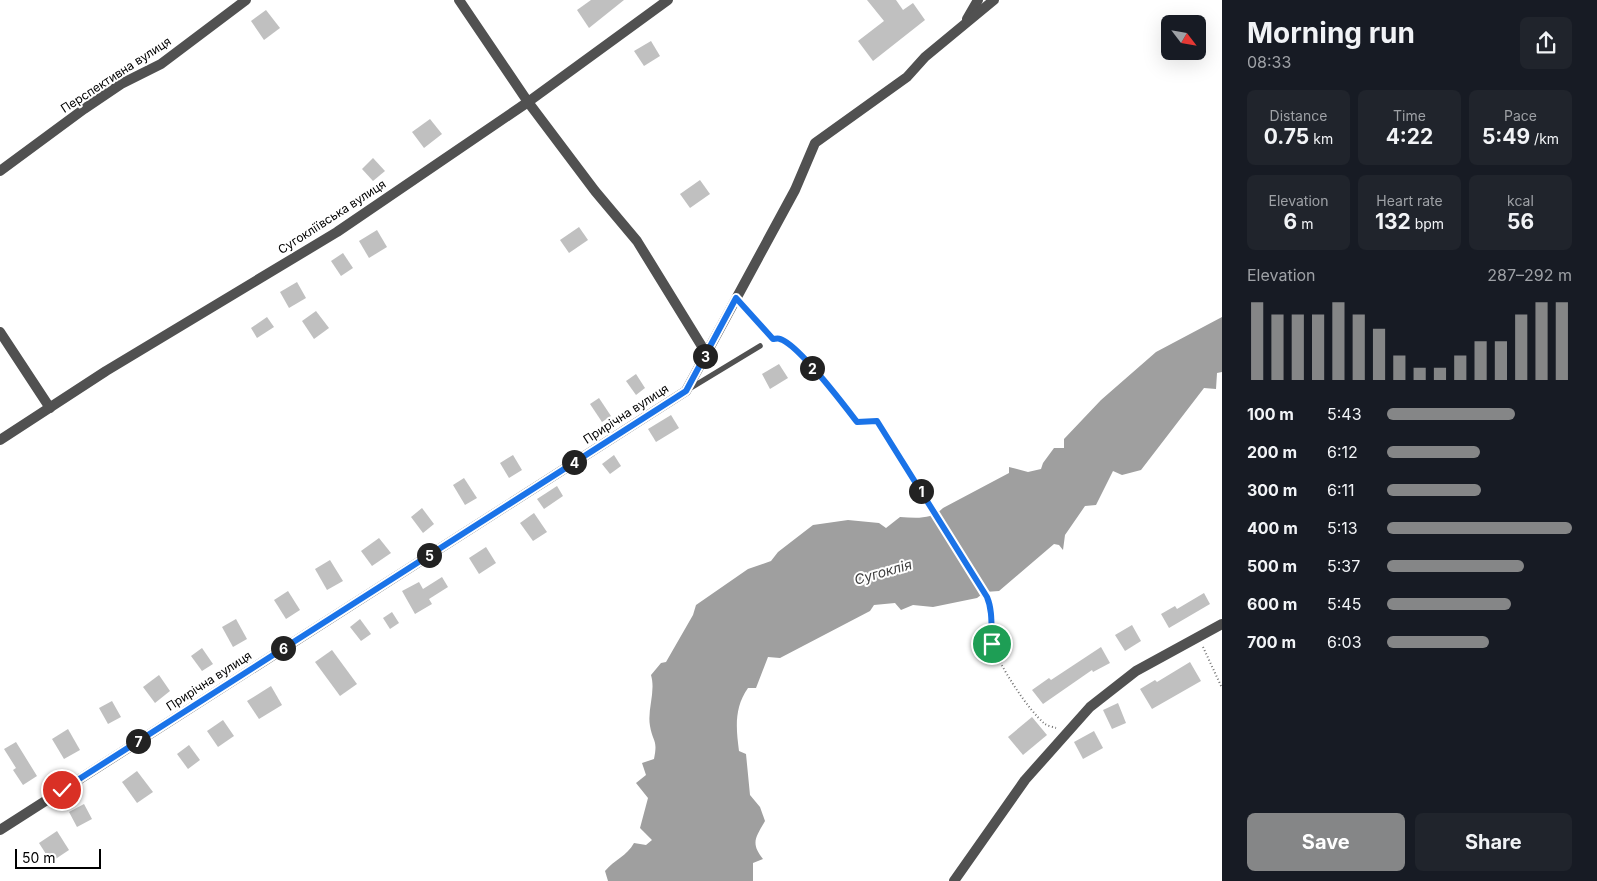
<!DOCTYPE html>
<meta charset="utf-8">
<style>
body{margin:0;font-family:Inter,sans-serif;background:#20242c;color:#f1f3f6;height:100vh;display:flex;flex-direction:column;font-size:19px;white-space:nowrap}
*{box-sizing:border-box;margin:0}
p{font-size:16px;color:#9ea1a6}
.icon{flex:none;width:28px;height:28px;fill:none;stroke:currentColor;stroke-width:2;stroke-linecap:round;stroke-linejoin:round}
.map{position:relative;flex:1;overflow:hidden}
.side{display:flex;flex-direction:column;background:#171b24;width:375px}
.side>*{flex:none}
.needle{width:32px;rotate:121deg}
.fabs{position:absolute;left:1161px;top:15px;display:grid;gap:10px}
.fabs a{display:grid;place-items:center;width:45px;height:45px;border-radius:8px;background:#171b24;box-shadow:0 5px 20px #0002;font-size:25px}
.scale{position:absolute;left:15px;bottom:12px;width:86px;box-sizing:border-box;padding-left:5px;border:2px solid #000;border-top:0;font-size:14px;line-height:18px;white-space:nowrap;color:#000;-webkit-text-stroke:4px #fff;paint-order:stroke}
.pin{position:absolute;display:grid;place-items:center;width:42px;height:42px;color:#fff;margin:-21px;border:2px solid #fff;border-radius:50%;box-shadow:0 1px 5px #0007}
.km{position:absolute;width:25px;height:25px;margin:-12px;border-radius:50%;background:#222;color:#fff;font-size:14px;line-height:25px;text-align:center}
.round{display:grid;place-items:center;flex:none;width:52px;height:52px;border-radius:8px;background:#20242c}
.headline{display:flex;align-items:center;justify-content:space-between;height:85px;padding:0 25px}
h1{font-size:28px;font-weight:700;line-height:38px}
.figures{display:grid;grid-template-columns:repeat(3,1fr);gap:8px;height:85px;padding:5px 25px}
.figures div{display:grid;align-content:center;border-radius:8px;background:#20242c;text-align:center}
.figures b{font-size:21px;font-weight:700}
.figures small{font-size:14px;font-weight:400}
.figures p{font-size:14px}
.chart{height:140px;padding:10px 25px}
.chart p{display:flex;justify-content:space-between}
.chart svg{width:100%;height:90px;margin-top:5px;stroke:#858687;stroke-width:6}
.cta{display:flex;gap:10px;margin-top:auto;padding:10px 25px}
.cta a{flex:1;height:58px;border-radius:8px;background:#858687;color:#fff;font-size:20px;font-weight:700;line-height:58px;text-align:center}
.cta a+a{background:#20242c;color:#f1f3f6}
ul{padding:0 25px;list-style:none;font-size:16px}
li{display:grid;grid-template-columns:80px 60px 1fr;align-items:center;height:38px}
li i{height:12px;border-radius:6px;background:#858687}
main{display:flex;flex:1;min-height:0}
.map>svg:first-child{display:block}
.water{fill:#9f9f9f}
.building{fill:#c0c0c0}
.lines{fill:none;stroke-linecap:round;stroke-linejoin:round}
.path{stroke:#737373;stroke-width:2;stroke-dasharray:1 2.5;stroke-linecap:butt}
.service{stroke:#515151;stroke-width:5.5}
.minor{stroke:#515151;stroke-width:10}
.route-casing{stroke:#fff;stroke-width:10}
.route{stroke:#1a73e8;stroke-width:6}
.labels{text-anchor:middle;stroke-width:4;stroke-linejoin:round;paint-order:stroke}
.street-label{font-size:12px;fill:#000;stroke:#fff}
.water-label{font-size:14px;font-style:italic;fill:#404040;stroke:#fff}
</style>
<main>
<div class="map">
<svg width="1222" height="881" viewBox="0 0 1222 881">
<rect width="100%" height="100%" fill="#fff"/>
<path class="water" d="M 1222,317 L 1222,372 L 1217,373 L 1216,389 L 1204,388 L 1141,470 L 1122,475 L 1113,471 L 1096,505 L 1085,506 L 1065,535 L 1063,550 L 1059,545 L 1054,544 L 999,591 L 985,592 L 977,598 L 933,607 L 913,605 L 901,610 L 895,603 L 874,605 L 870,611 L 780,658 L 768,657 L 756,688 L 748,688 C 734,708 736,728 739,751 L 746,754 L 750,795 L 760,807 L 765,821 C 756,837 750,843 763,859 L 753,863 L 753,881 L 608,881 L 605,871 C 614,860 627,856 634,843 L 646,845 L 652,840 L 640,828 L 648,798 L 636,783 L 646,775 L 642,763 L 654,759 C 658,739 653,743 650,726 C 647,709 656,692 651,675 L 661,663 L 666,662 L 693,615 L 696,605 L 748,569 L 771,561 L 778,552 L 813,525 L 848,520 L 879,523 L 886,528 L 900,517 C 916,518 931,520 943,508 L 1009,473 L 1009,467 L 1028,472 L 1041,469 L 1043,463 L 1054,448 L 1064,448 L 1064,439 L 1101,400 L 1156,352 Z"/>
<g class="building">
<polygon points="591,0 624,0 589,28 577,10"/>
<polygon points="867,0 896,0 903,10 913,3 925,20 873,61 858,41 884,21"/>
<polygon points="266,10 280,28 264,40 251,21"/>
<polygon points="651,41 660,56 644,66 634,51"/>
<polygon points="430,119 442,134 424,148 412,132"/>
<polygon points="373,158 385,171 373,181 362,169"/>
<polygon points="700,180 710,194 690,208 680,194"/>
<polygon points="579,227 588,240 569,253 560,240"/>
<polygon points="377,230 387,247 369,258 359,241"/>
<polygon points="343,253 353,268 341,276 331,261"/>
<polygon points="297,282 306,298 289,308 280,292"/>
<polygon points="316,311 329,328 314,339 302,321"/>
<polygon points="267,317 274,327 257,338 251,328"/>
<polygon points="779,364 788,378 770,389 762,374"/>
<polygon points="636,374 645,388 636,395 626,381"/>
<polygon points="599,398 611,416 602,422 590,404"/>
<polygon points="671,415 679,428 656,442 648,429"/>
<polygon points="513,455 522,470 509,478 500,463"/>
<polygon points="614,455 621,466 610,474 602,464"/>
<polygon points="464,478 477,498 465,505 453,485"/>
<polygon points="557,486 563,496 544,509 537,499"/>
<polygon points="422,508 434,524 423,533 411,517"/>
<polygon points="534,513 547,532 533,541 520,523"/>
<polygon points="379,538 391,553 372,566 361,551"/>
<polygon points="486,547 496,563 479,574 469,558"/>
<polygon points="330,560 343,581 327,590 315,569"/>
<polygon points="442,577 448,587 429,599 432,604 415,614 402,591 419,582 423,589"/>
<polygon points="288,591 300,610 286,619 274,600"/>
<polygon points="1204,593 1210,604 1169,628 1161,614 1175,606 1177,609"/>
<polygon points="392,612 399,623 390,629 383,618"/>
<polygon points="236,619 247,639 233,647 222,627"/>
<polygon points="360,619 371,634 361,641 350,627"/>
<polygon points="1132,625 1141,641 1125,651 1115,635"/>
<polygon points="1101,647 1110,663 1093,672 1092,670 1043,704 1032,690 1049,678 1051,680"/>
<polygon points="202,648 213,664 202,671 191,656"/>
<polygon points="332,650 357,684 340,696 315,662"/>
<polygon points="1190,662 1201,681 1152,709 1140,689 1155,680 1157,682"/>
<polygon points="159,675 170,691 155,703 143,687"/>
<polygon points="271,686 282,705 259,719 247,701"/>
<polygon points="112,701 121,717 108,724 99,708"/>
<polygon points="1118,703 1126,723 1112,729 1103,710"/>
<polygon points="1032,717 1047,735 1023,755 1008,737"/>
<polygon points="223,720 234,736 218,747 207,731"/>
<polygon points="68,729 80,750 64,759 52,739"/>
<polygon points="1094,731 1103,748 1083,759 1074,742"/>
<polygon points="16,742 37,776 23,785 13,770 16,768 4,749"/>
<polygon points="189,745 200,760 188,769 177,754"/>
<polygon points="137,771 153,792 137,803 122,782"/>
<polygon points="84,804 92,819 77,827 69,812"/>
<polygon points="57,831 69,850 51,862 39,843"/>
</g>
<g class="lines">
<g class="path">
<path d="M 744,307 L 773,339 C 775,338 778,338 780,339 C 798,344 844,405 857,421 L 877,421 L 987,597 C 993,612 989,627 992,643 C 998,664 1028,710 1045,724 C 1048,726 1053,727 1056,728"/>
<polyline points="1203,647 1222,688"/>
</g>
<polyline class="service" points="689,389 760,346"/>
<g class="minor">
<polyline points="459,0 528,102 595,191 637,241 706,353"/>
<polyline points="967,19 978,0"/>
<polyline points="0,171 84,109 121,84 161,64 246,0"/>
<polyline points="0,332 50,408"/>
<polyline points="0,440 106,371 337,232 528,102 668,0"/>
<polyline points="0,830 686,391 795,190 815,143 907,77 925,57 994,0"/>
<polyline points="954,881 1025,780 1090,707 1136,671 1222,624"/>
</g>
</g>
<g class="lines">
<defs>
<path id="route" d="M 62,790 L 686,391 L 736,298 L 773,339 C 775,339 778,338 780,339 C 798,344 844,405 857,422 L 877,421 L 987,597 C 993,611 991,628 992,644"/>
</defs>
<use href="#route" class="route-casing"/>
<use href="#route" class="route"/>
</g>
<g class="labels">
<g class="street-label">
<text transform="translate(116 75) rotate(-33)" y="4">Перспективна вулиця</text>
<text transform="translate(332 217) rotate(-33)" y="4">Сугокліївська вулиця</text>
<text transform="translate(626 414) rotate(-33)" y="4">Прирічна вулиця</text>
<text transform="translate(209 681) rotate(-33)" y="4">Прирічна вулиця</text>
</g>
<g class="water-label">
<text transform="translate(883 572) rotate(-16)" y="5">Сугоклія</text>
</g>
</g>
</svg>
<div class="fabs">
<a><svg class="needle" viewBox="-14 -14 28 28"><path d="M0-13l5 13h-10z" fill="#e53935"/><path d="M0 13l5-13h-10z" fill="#9ea1a6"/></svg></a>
</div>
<div class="scale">50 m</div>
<div class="pin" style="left:992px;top:644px;background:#1e9e55"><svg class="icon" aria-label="arrive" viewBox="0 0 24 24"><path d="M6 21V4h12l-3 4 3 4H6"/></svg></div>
<div class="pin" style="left:62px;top:790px;background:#d93025"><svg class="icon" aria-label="check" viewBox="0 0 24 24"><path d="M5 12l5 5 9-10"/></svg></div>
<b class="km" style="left:921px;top:491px">1</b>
<b class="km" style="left:812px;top:368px">2</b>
<b class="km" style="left:705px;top:356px">3</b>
<b class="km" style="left:574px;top:462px">4</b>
<b class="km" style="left:429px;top:555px">5</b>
<b class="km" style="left:283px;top:648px">6</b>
<b class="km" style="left:138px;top:741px">7</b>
</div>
<section class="side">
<div class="headline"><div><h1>Morning run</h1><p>08:33</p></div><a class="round"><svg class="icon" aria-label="share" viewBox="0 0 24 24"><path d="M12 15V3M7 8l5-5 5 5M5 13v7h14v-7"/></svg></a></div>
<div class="figures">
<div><p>Distance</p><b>0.75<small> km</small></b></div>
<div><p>Time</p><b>4:22</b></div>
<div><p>Pace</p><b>5:49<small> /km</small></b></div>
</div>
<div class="figures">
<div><p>Elevation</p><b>6<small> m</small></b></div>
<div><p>Heart rate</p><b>132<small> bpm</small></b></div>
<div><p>kcal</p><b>56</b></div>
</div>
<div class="chart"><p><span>Elevation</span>287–292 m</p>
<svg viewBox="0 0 160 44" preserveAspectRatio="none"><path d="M5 44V6M15 44V12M25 44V12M35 44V12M45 44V6M55 44V12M65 44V19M75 44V32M85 44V38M95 44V38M105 44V32M115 44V25M125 44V25M135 44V12M145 44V6M155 44V6"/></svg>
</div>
<ul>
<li><b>100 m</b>5:43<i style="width:69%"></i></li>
<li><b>200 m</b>6:12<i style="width:50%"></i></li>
<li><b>300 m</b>6:11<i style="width:51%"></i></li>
<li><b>400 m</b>5:13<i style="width:100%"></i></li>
<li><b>500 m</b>5:37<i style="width:74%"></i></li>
<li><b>600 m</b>5:45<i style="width:67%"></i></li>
<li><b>700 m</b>6:03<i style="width:55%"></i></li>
</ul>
<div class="cta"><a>Save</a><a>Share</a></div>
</section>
</main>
